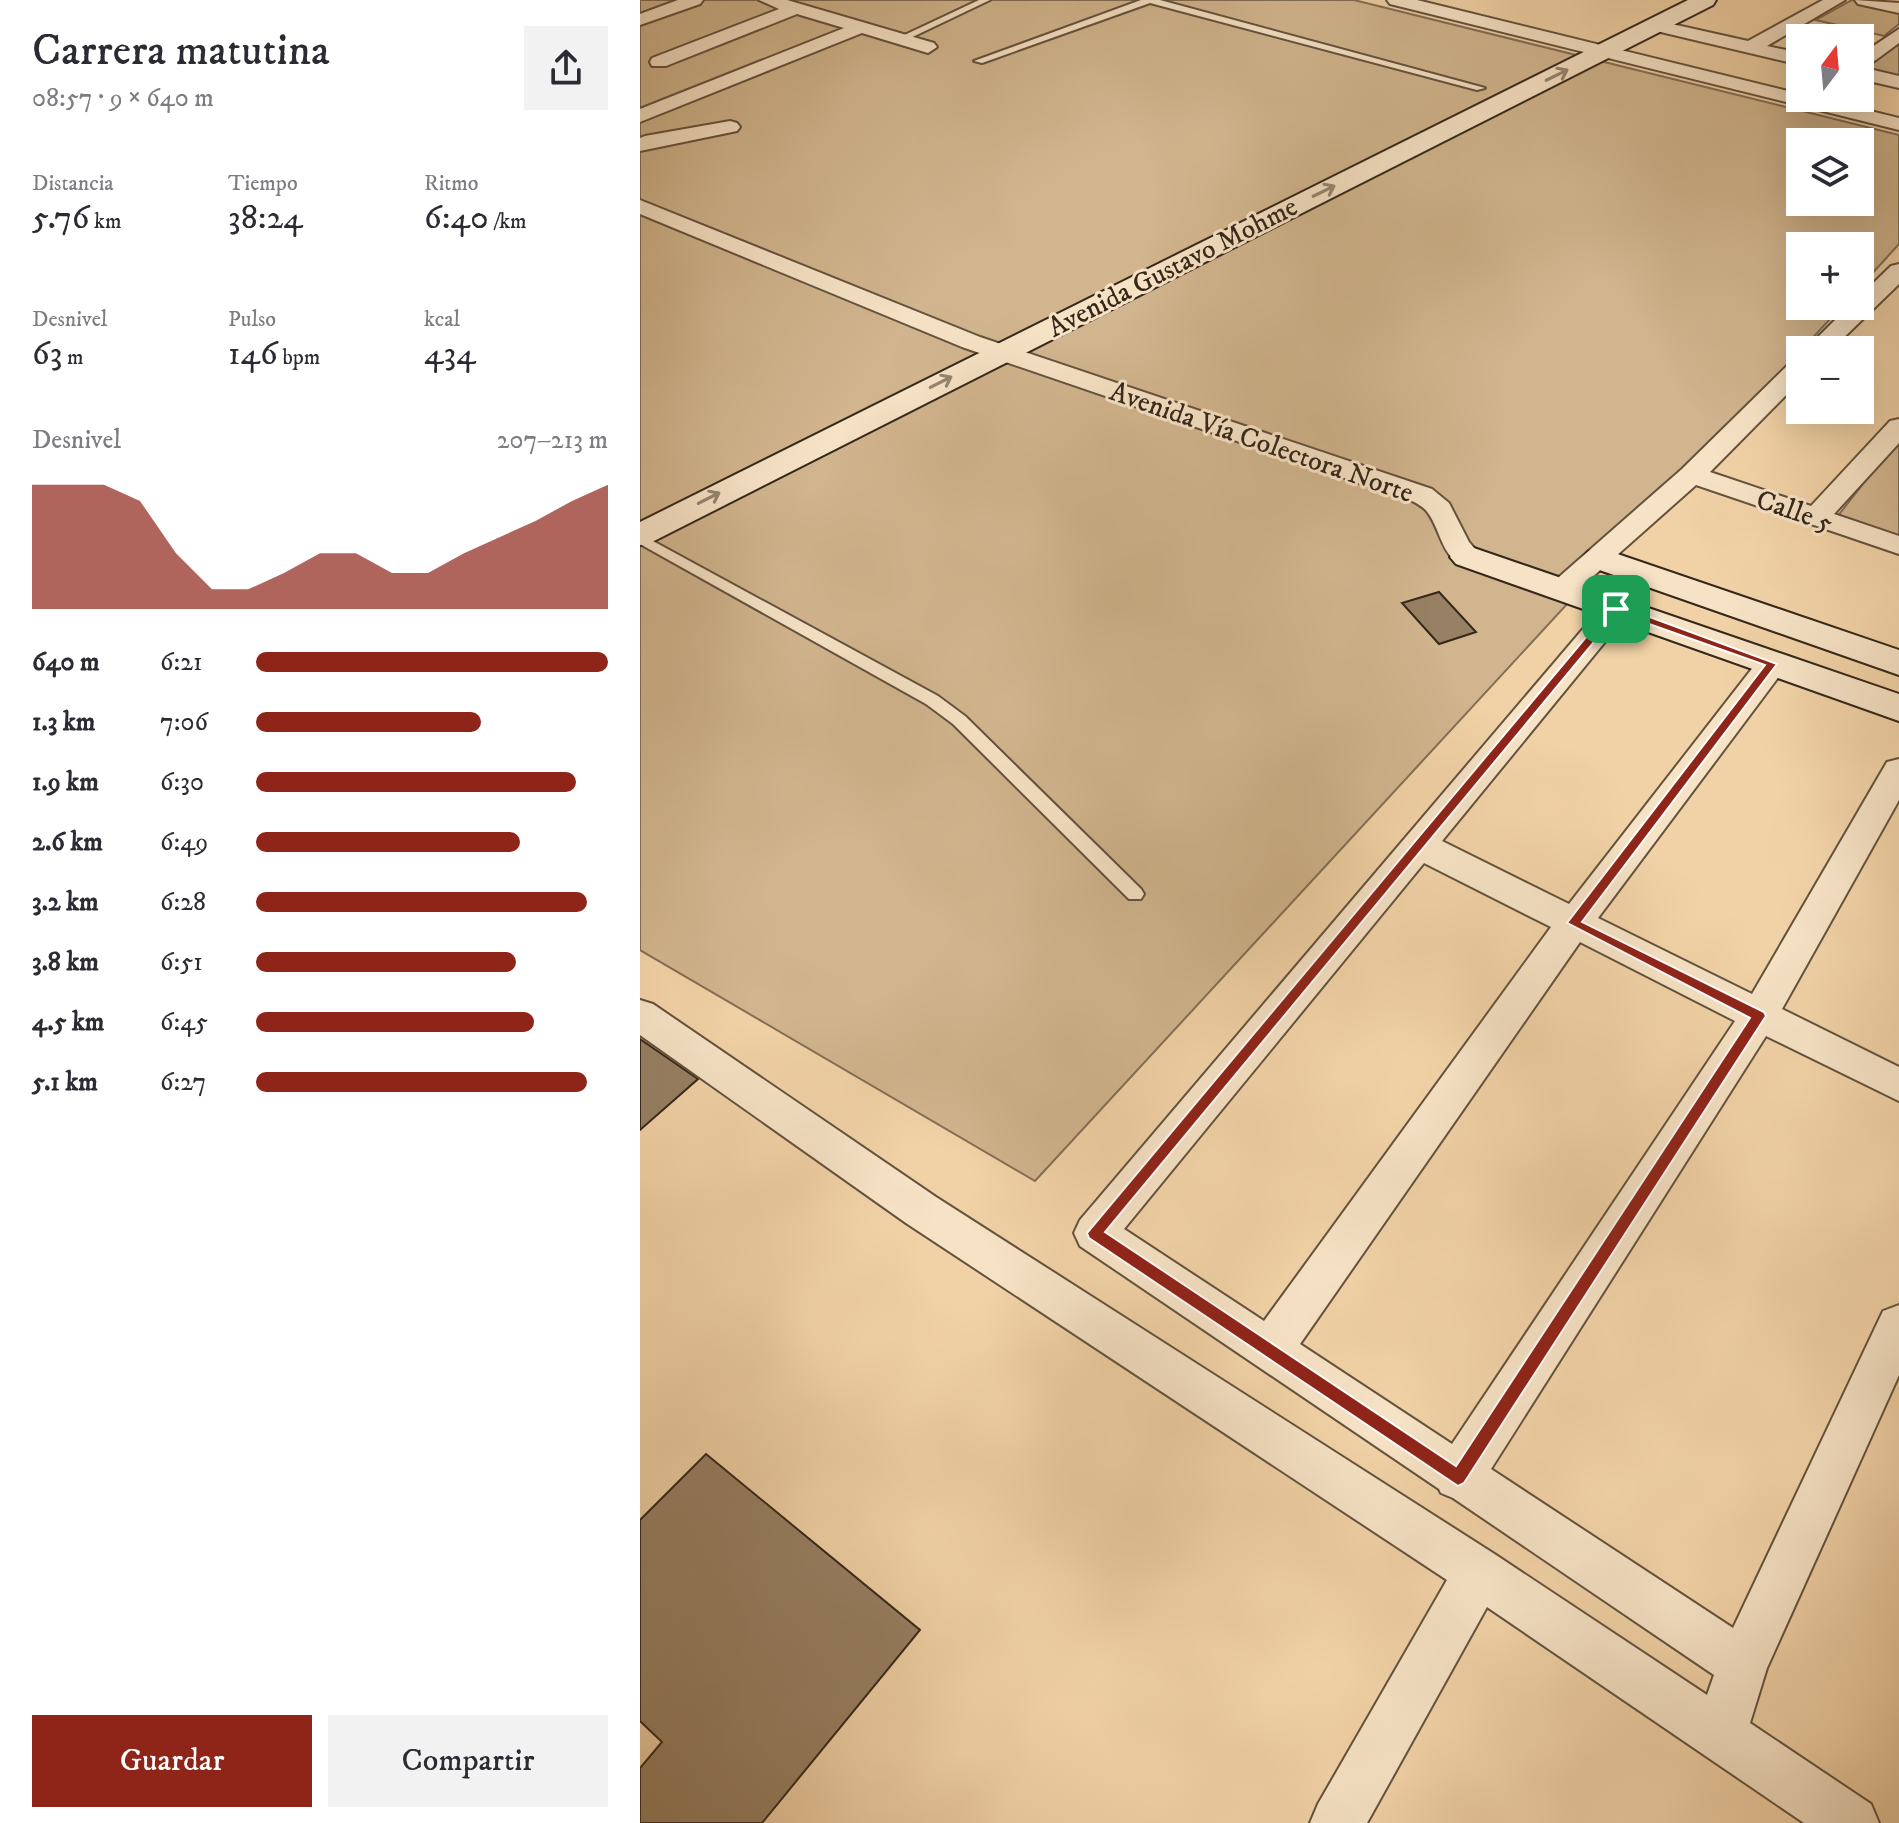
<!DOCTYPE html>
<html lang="es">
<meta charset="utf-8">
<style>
body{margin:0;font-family:"IM FELL DW Pica",serif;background:#f2f2f3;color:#2b2b33;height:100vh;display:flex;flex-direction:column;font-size:30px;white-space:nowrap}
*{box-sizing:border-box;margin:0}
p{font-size:26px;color:#7c7c81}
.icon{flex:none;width:44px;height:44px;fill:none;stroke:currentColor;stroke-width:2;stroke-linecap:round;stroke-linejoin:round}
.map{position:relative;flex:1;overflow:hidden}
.side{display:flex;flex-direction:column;background:#fff;width:640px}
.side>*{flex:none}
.needle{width:52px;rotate:16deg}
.controls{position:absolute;left:1146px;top:24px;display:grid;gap:16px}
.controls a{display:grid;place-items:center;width:88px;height:88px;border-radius:0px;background:#fff;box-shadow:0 8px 32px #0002;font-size:40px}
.pin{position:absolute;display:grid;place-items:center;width:68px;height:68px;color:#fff;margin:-34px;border-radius:16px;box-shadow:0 4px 12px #0006}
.round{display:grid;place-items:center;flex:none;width:84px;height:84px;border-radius:0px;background:#f2f2f3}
.overview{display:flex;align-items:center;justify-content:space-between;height:136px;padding:0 32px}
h1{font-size:44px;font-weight:600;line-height:60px}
.stats{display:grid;grid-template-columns:repeat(3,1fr);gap:12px;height:136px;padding:8px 32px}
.stats div{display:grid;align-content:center}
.stats b{font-size:34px;font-weight:600}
.stats small{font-size:22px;font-weight:400}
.stats p{font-size:22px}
.chart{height:224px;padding:16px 32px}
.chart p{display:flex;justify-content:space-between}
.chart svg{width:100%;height:144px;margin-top:8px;fill:#8f2418;opacity:.7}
.button{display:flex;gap:16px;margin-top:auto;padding:16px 32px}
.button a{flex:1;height:92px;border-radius:0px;background:#8f2418;color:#fff;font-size:32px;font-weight:600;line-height:92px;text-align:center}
.button a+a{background:#f2f2f3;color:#2b2b33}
ul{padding:0 32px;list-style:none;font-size:26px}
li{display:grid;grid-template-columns:128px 96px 1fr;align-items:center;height:60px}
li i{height:20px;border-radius:10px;background:#8f2418}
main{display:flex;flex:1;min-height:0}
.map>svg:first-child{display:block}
.green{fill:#d1b58e;stroke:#836e54;stroke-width:2;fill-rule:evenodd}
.building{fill:#978063;stroke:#35271a;stroke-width:2}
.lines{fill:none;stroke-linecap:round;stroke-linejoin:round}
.lane-casing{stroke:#64523d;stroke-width:4}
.street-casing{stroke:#64523d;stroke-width:4}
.secondary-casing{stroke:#35271a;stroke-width:4}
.lane{fill:#f6e2c5;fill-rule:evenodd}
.street{fill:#f6e2c5;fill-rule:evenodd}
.secondary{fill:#f6e2c5;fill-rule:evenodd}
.oneway{stroke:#968470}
.route{fill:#8f2418;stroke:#fff;stroke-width:2;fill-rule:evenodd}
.labels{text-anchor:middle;stroke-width:6;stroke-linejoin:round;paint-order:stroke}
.far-street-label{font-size:28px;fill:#35271a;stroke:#f6e2c5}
</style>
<main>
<section class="side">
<div class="overview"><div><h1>Carrera matutina</h1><p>08:57 · 9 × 640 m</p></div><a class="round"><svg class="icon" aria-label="share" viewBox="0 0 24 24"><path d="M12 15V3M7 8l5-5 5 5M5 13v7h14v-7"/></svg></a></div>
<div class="stats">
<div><p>Distancia</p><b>5.76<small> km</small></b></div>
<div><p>Tiempo</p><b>38:24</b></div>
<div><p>Ritmo</p><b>6:40<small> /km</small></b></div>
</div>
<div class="stats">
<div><p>Desnivel</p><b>63<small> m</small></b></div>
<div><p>Pulso</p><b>146<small> bpm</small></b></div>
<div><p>kcal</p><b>434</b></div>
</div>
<div class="chart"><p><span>Desnivel</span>207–213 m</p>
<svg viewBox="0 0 160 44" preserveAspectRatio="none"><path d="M0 44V6L10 6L20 6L30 11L40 27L50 38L60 38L70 33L80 27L90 27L100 33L110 33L120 27L130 22L140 17L150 11L160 6V44z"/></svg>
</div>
<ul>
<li><b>640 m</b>6:21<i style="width:100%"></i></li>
<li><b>1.3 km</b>7:06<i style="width:64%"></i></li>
<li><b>1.9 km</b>6:30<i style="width:91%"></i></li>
<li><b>2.6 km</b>6:49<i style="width:75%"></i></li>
<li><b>3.2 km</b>6:28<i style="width:94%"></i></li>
<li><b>3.8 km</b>6:51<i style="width:74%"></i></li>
<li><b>4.5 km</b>6:45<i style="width:79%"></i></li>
<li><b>5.1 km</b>6:27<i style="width:94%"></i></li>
</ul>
<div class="button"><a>Guardar</a><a>Compartir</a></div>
</section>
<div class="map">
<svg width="1259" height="1823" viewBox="0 0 1259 1823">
<rect width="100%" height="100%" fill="#f1d2a6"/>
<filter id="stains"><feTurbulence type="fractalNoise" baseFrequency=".0025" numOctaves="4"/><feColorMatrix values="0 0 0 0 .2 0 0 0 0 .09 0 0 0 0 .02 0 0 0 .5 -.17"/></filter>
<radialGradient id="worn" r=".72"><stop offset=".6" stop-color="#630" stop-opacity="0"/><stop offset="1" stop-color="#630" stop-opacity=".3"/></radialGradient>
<g class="green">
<path d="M 0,0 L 714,0 L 1259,135 L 1259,244 L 1220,287 L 1220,246 L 1160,246 L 1160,306 L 1202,306 L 395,1181 L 0,950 ZM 1160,142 L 1220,142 L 1220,202 L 1160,202 Z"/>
<polygon points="1212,0 1259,10 1259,24 1244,36 1176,20"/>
<polygon points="1259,43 1259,77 1227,69 1225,66"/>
<polygon points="1259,438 1259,538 1197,517"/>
</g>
<g class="building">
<polygon points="799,592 836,632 799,644 762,603"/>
<polygon points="0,1039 58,1079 0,1130"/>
<polygon points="66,1454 280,1630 122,1823 0,1823 0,1768 22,1742 0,1721 0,1520"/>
</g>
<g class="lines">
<defs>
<g id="lane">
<polygon points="339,0 350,0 264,41 256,39"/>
<polygon points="501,0 520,0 845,88 837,90 510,3 342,63 334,61"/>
<polygon points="0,534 298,696 325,716 501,889 504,894 501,899 489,899 313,724 286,704 0,544"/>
</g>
<g id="street">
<polygon points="38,0 63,0 60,4 0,25 0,14"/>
<polygon points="119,0 147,0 294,43 297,47 288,53 222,33 0,122 0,109 204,28 157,14 26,66 12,66 10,62 12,58 139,9"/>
<polygon points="747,0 777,0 1160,94 1160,98 1177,98 1259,118 1259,130 750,4"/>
<polygon points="1183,0 1205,0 1127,46 1160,53 1160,65 1008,29 1005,25 1014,20 1108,41"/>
<polygon points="1215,0 1259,3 1259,13 1218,4"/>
<polygon points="1259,29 1259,43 1225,68 1259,76 1259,88 1220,79 1220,55"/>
<polygon points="90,121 97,123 100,127 97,131 0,151 0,138 5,136"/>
<path d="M 0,200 L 340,337 L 792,489 L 809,503 L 829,542 L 842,557 L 838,563 C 803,572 803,533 788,513 C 784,507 778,504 772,501 L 322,347 L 0,214 Z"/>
<polygon points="1259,264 1259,284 1191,350 1165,350 1209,306 1220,306 1220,296 1251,266"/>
<polygon points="1160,360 1160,381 1070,472 1171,506 1250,421 1259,419 1259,443 1194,514 1259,536 1259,554 1056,485 931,596 921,599 911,596 906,590 911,584 1042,469 1151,362"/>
<path d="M 976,600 L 987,603 L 991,609 L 987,615 L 802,841 L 929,904 L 1121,657 L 1132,654 L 1143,657 L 1147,664 L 1143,671 L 958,918 L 1112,994 L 1247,762 L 1259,759 L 1259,800 L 1142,1009 L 1259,1067 L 1259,1101 L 1126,1036 L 851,1469 L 1093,1628 L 1243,1311 L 1259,1305 L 1259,1375 L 1127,1668 L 1110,1723 L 1231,1804 L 1239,1823 L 1164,1823 L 847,1607 L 727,1823 L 670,1823 L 678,1804 L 807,1580 L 266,1223 L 0,1035 L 0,1000 L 13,1004 L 296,1197 L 856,1555 L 1067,1695 L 1074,1675 L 813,1498 L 801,1493 L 799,1489 L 440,1246 L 434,1233 L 440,1220 L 965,603 ZM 784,863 L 911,927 L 624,1321 L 484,1229 ZM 940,942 L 1095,1021 L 812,1444 L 660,1344 Z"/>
</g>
<g id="secondary">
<polygon points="1048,0 1076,0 1073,5 12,542 0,545 0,522"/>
<polygon points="828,546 1259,694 1259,721 816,564 810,557 816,550"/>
<polygon points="960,548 1259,650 1259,675 948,566 942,559 948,552"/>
</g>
</defs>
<use href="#lane" class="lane-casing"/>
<use href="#street" class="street-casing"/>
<use href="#secondary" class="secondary-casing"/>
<use href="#lane" class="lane"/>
<use href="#street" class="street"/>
<use href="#secondary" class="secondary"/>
</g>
<defs><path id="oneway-shaft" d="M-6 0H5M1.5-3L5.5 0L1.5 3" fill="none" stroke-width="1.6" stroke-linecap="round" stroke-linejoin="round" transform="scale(2)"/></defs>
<g class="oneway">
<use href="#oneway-shaft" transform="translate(917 75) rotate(-26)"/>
<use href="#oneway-shaft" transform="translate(684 191) rotate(-26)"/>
<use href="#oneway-shaft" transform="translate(301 382) rotate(-27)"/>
<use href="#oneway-shaft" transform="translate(69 498) rotate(-27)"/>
</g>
<path class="route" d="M 972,606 L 980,606 L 1137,664 L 942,922 L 1124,1012 L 1126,1016 L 824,1483 L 818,1486 L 449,1238 L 447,1233 ZM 978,613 L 1125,665 L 927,923 L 1110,1018 L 816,1466 L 465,1232 Z"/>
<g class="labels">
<g class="far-street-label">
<text transform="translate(532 266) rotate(-27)" y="10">Avenida Gustavo Mohme</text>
<text transform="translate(622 441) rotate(19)" y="10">Avenida Vía Colectora Norte</text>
<text transform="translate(1155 510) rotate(19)" y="10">Calle 5</text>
</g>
</g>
<rect width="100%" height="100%" filter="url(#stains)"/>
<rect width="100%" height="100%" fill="url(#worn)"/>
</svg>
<div class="controls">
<a><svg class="needle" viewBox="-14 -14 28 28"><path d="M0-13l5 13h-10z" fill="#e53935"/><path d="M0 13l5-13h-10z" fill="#7c7c81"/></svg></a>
<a><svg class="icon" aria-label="layers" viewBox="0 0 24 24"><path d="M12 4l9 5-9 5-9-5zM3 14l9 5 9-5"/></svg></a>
<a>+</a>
<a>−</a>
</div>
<div class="pin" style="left:976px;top:609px;background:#1e9e55"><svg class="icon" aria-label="arrive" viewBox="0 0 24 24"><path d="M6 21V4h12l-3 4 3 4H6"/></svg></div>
</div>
</main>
